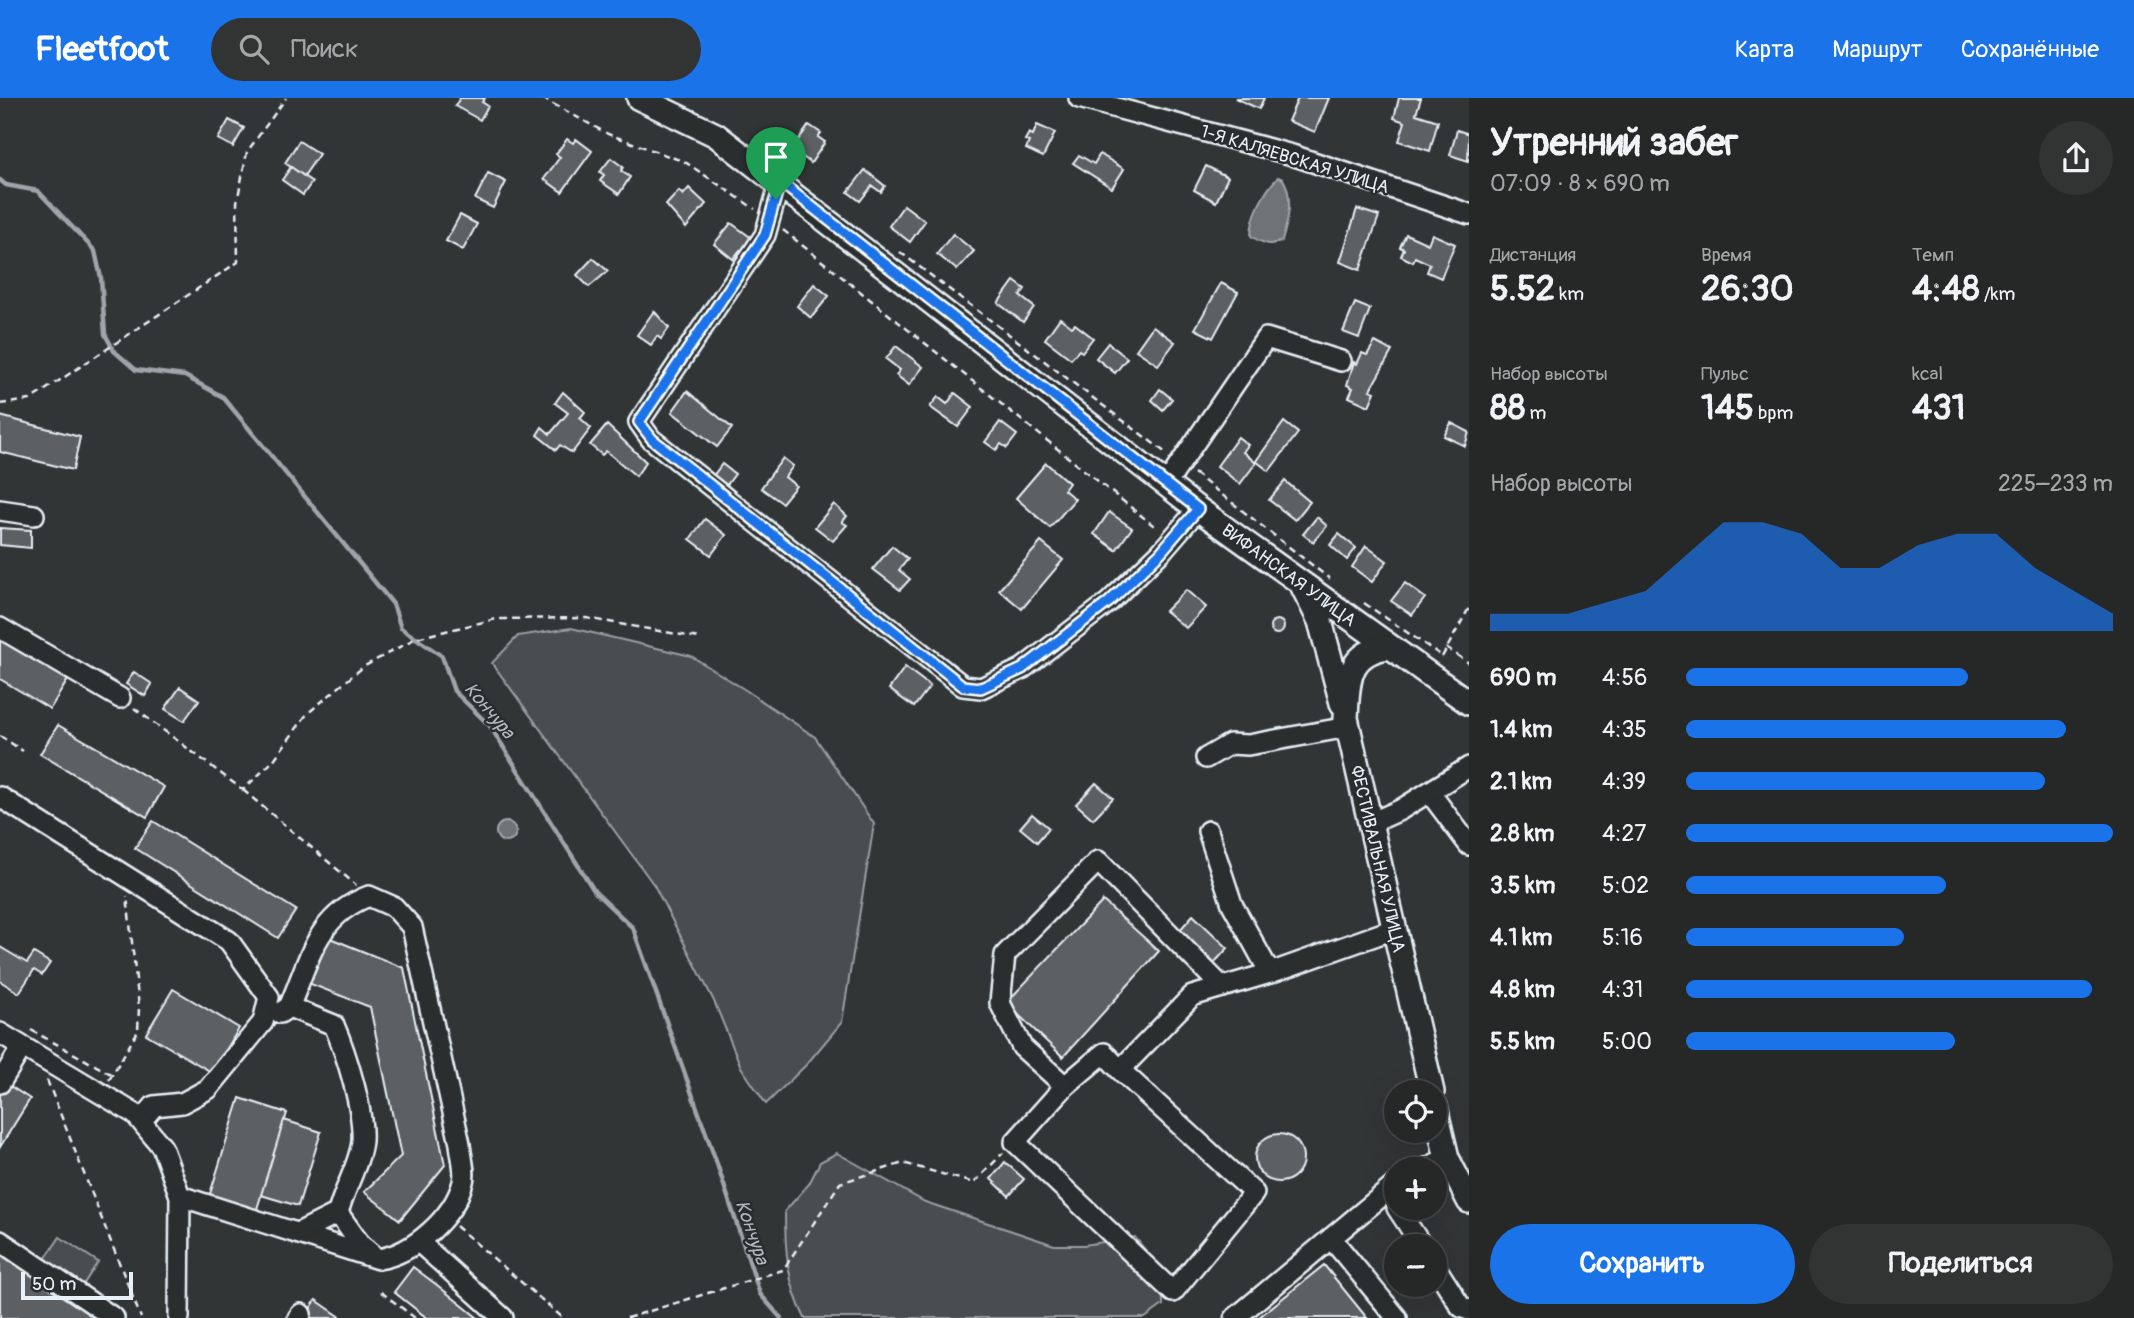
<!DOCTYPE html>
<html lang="ru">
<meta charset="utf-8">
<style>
body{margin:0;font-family:Pangolin,sans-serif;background:#323434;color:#f1f3f6;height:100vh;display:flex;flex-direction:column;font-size:26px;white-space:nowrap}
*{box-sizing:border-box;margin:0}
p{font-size:23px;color:#a4a6a8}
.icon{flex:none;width:38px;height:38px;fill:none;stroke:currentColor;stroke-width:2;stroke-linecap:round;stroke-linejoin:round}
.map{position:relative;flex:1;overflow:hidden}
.drawer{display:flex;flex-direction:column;background:#262828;width:665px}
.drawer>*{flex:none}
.fabs{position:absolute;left:1384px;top:982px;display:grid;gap:14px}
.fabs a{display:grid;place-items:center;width:63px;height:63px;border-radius:50%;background:#262828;box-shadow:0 7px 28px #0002,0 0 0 2px #424445;font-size:35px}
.scale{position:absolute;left:21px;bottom:18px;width:112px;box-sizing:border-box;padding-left:7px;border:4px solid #e8f1f8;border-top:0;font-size:19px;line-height:24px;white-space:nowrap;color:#e8f1f8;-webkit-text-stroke:5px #2a2d2e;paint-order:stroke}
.pin{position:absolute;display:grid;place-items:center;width:60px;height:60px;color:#fff;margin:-72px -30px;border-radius:50% 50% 50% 0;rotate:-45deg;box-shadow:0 0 7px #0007}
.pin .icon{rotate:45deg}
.round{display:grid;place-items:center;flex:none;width:74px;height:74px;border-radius:37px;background:#323434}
.headline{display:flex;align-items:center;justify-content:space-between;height:119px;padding:0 21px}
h1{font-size:38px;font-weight:700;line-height:52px}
.stats{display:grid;grid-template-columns:repeat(3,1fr);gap:10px;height:119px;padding:7px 21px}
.stats div{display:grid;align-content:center}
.stats b{font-size:35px;font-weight:700}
.stats small{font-size:19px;font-weight:400}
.stats p{font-size:19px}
.chart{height:196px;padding:14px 21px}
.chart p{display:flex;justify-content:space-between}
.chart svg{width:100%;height:126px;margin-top:7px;fill:#1a73e8;opacity:.7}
.button{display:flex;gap:14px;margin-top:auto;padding:14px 21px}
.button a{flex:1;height:80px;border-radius:42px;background:#1a73e8;color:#fff;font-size:28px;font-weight:700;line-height:80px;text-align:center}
.button a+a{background:#323434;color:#f1f3f6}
ul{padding:0 21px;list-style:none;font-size:23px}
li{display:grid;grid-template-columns:112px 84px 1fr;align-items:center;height:52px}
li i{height:18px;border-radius:9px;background:#1a73e8}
header{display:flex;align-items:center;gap:42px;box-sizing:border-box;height:98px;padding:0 35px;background:#1a73e8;color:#fff}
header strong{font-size:33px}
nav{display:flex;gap:38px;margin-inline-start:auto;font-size:24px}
.search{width:490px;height:63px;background:#323434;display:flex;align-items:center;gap:18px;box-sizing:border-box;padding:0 24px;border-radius:38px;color:#a4a6a8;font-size:26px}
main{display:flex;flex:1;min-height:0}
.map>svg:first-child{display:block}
.green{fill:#494d4f;stroke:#989fa4;stroke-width:2}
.water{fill:#6e7376;stroke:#9fa5aa;stroke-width:2}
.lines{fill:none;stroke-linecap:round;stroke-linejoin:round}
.stream{stroke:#9fa5aa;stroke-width:4.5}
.building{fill:#5c6063;stroke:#e8f1f8;stroke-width:2}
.minor-casing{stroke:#e8f1f8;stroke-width:24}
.major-casing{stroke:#e8f1f8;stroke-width:28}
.path{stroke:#e8f1f8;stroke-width:2.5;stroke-dasharray:7 5;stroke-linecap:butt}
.minor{stroke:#2a2d2e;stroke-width:19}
.major{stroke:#2a2d2e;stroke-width:23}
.route-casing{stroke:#fff;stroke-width:14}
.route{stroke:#1a73e8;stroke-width:9}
.labels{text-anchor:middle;stroke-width:5;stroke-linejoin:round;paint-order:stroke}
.street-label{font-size:18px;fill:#e8f1f8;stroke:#2a2d2e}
.water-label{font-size:19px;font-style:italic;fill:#b1b8be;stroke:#2a2d2e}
</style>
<header>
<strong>Fleetfoot</strong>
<div class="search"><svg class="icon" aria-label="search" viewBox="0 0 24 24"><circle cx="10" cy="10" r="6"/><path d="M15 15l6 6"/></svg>Поиск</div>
<nav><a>Карта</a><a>Маршрут</a><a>Сохранённые</a></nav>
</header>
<main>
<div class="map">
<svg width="1469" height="1220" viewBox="0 0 1469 1220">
<rect width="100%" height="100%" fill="#323536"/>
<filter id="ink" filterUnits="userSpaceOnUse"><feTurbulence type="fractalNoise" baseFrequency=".0143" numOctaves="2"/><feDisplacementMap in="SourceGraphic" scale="14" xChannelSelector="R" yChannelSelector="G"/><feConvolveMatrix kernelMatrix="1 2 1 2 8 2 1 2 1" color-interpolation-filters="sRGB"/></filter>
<g filter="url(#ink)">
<g class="green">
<polygon points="571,530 691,558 747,593 815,639 874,726 842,924 806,967 766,1006 741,969 714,903 654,787 492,565 518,538"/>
<path d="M 837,1055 L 925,1104 L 1054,1147 L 1084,1147 L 1135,1139 L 1162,1173 L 1163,1207 L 1145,1220 L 805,1220 C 787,1186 785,1151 785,1113 L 809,1086 L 820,1064 Z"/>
<polygon points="60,1139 98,1164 81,1190 43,1164"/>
</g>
<g class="water">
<path d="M 1278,79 L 1283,81 C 1294,99 1288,123 1282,143 C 1269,149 1262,145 1251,138 C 1251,118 1264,94 1278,79 Z"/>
<circle cx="506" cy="734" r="10"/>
</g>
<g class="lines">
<polyline class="stream" points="0,82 6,87 38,93 95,153 101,180 105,236 114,253 136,272 185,278 223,299 393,506 401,530 442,558 454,593 490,628 595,794 633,830 717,1066 760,1196 781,1220"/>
</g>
<g class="building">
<polygon points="460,0 485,0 482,4 488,8 480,22 455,8"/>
<polygon points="1235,0 1264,0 1259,11"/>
<polygon points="1298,0 1329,0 1315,34 1288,23"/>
<polygon points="1399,0 1421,0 1416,16 1438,23 1430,53 1399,43 1405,24 1394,20"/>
<polygon points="229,22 244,30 233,49 218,41"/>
<polygon points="809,27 821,35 818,39 825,44 811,65 792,51"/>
<polygon points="1037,27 1055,35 1043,59 1026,51 1029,44 1025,42 1029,35 1033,37"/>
<polygon points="1457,32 1469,36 1468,63 1450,57"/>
<polygon points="567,41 573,45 576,41 592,53 562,94 544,81 560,59 556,56"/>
<polygon points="299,43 319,56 304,78 285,65"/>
<polygon points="1100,56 1124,71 1112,90 1073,65 1079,57 1094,66"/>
<polygon points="611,60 623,69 621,73 630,79 619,96 600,83 604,77 600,74"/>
<polygon points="1206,68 1228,79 1216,104 1194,92"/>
<polygon points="291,69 312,84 303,97 282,82"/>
<polygon points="865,72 885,88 881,94 872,88 860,103 848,94"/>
<polygon points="488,75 506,84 493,110 475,101"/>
<polygon points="689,90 706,106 686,130 666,107 679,93 683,97"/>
<polygon points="904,107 925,123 910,144 889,128"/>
<polygon points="1357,111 1379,118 1360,172 1340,164"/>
<polygon points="460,117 477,126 463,152 446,143"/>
<polygon points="731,125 753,141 744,154 740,152 733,161 714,146"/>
<polygon points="953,136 974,153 957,172 937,156"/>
<polygon points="1406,136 1428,146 1432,136 1455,146 1441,180 1427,174 1430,166 1415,159 1413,164 1401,158 1404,151 1400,149"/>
<polygon points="593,160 608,173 589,189 577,177"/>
<polygon points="1014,183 1025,191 1020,198 1034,209 1023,224 998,205"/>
<polygon points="1221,185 1238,194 1213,240 1195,231"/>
<polygon points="814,186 829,198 811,220 797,208"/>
<polygon points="1355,205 1370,211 1359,240 1343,234"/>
<polygon points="654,213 669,230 661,241 657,238 651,247 637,237"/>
<polygon points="1060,220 1072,229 1075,226 1093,240 1082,254 1079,252 1071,261 1045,241"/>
<polygon points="1153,228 1175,244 1158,267 1136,252"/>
<polygon points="1375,244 1392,253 1370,292 1375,294 1369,308 1349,299 1353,290 1347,287 1354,264 1357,266 1362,255 1367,257"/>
<polygon points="1108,245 1127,260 1115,275 1096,260"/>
<polygon points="896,248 923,269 909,287 896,277 900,272 886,261"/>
<polygon points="1160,291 1172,301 1163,312 1152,302"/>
<polygon points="687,293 732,330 717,349 672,314"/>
<polygon points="563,294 585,314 580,320 591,330 572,355 560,347 556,352 537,337 542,329 550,336 568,315 555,305"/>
<polygon points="955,295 973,309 958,329 930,309 938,299 947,306"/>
<polygon points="0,318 80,339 73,372 0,354"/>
<polygon points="1000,324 1017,337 1007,350 1001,346 996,352 985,344"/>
<polygon points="1284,324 1298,335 1269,373 1256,363"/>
<polygon points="1451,325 1469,334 1465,348 1444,338"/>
<polygon points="607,327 646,364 636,378 606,353 602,357 590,347"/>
<polygon points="1238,339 1248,347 1243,354 1256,365 1240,386 1217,368"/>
<polygon points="783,360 793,368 785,379 796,388 782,405 761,390"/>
<polygon points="1046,365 1069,385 1064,392 1075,401 1050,430 1016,400"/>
<polygon points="722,366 735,376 726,388 713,378"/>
<polygon points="1285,383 1310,404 1295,422 1269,402"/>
<polygon points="834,406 847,418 842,424 847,427 833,443 815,429"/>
<polygon points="1109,414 1132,430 1116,452 1094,436"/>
<polygon points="1317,419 1327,428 1313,444 1303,436"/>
<polygon points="705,421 726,437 711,457 690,441"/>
<polygon points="0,430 31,432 31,450 0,447"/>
<polygon points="1339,436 1356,450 1347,462 1330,447"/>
<polygon points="1041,444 1063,462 1022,511 999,492"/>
<polygon points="892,448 908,461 899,472 910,481 900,492 873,471"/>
<polygon points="1366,448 1387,463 1372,484 1352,469"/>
<polygon points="1405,485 1425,500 1412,517 1391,503"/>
<polygon points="1186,492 1206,509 1186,530 1165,513"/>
<circle cx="1277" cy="529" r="7"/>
<polygon points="0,539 69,580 50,611 0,581"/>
<polygon points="905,569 930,588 914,609 889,591"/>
<polygon points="134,574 152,586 145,598 126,586"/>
<polygon points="180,589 199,602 184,623 165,611"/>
<polygon points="58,627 164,689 147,719 40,656"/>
<polygon points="1096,685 1113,700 1093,721 1076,706"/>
<polygon points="1032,716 1049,730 1037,744 1020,730"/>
<polygon points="153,723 296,812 278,840 135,750"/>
<polygon points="1103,803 1159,853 1063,959 1006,905"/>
<polygon points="1193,817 1228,850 1214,865 1179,833"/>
<polygon points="325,838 404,870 445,1067 400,1122 364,1094 401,1058 370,909 308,885"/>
<polygon points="0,849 27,865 34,855 50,865 42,877 34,872 19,895 0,883"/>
<polygon points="173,891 239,930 213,975 146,936"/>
<polygon points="7,986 30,1001 0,1049 0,997"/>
<polygon points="240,1000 287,1015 256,1114 209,1099"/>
<polygon points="284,1022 321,1034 298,1108 261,1097"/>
<circle cx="1279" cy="1060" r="24"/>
<polygon points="1005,1064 1024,1081 1009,1098 991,1081"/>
<polygon points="0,1152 105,1220 0,1220"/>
<polygon points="1324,1167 1367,1220 1258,1220"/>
<polygon points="413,1169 437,1187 478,1220 427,1220 394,1194"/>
<polygon points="316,1202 342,1220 304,1220"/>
</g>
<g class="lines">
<defs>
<g id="minor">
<polyline points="1079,0 1292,57 1469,116"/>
<polyline points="780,84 765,137 639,324 651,341 963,588 981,590 1022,571 1109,504 1160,455 1198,411"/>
<polyline points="1167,385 1266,240 1341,263"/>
<polyline points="0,412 34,417"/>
<polyline points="0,530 120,600"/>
<polyline points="1206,660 1230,646 1248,647 1348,629"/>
<polyline points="1430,695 1469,747"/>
<polyline points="0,699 229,843 269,899 263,924 208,991 182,1005 154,1008 143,1021"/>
<polyline points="1371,725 1400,712 1469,669"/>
<polyline points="1208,733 1232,806 1270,875 1394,831"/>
<path d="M 280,915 L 289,909 L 334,927 C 346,955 364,1012 362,1043 C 360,1065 343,1093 338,1115 L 360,1146 L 372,1156"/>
<polyline points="0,935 135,1016 162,1049 180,1098 179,1220"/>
<polyline points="1120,972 1104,955 1065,988 1015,1044 1173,1194 1254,1095 1120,972 1192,898 1270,875"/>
<polyline points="0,985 22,949"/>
<polyline points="1065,988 1022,949 1000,905 1005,857 1098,763 1222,889"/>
<polyline points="1424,1071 1447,1060"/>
<path d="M 180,1098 L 378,1161 C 413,1156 454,1119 463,1084 C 466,1073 461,1058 460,1046 L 412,829 L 394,809 L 369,798 C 316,818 310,861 289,909"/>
<polyline points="1397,1110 1422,1148"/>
<polyline points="298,1135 338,1115"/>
<polyline points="1331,1140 1397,1220"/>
<polyline points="0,1143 114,1220"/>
<polyline points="419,1144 503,1220"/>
<polyline points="1435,1168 1461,1209 1469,1212"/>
<polyline points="298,1220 301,1216"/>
<polyline points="1235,1220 1396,1086"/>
</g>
<g id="major">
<polyline points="639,0 716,37 1198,411 1469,605"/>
<polyline points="1303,489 1320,523 1342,605"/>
<path d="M 1388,549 C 1346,554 1348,586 1346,620 L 1432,994"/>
<polyline points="1435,1009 1447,1060 1469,1103"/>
</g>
</defs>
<use href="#minor" class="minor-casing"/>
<use href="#major" class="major-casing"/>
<g class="path">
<polyline points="542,0 608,36 685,64 755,111"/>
<polyline points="783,132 1158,431"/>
<polyline points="900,154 1166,355"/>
<polyline points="0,306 30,302 238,164 237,104 247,54 286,0"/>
<polyline points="1194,375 1330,481"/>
<polyline points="1364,505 1442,558"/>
<polyline points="1446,550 1469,565"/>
<polyline points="1442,559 1469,510"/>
<polyline points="134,610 243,692 273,663 307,616 363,569 416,540 496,521 586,520 699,540"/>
<polyline points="0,638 23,653"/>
<polyline points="243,692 356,787"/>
<polyline points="31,932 111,976"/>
<polyline points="47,982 141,1220"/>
<polyline points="109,982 138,933 139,909 127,798"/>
<polyline points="456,1128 563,1220"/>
<polyline points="381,1194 415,1220"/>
<polyline points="627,1220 783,1172 840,1085 903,1065 974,1085 1003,1055"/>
</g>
<use href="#minor" class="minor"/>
<use href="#major" class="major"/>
</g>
</g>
<g class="lines" filter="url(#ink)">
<defs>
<polygon id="route" points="780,84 1198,411 1160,455 1109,504 1022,571 981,590 963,588 652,341 639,324 765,137"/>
</defs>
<use href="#route" class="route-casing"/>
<use href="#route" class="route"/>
</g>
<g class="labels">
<g class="street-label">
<text transform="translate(1295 61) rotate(17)" y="6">1-Я КАЛЯЕВСКАЯ УЛИЦА</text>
<text transform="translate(1289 477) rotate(36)" y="6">ВИФАНСКАЯ УЛИЦА</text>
<text transform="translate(1378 761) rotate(77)" y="6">ФЕСТИВАЛЬНАЯ УЛИЦА</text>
</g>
<g class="water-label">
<text transform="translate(490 612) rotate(50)" y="7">Кончура</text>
<text transform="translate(753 1134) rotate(71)" y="7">Кончура</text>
</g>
</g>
</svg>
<div class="fabs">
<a><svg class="icon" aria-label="locate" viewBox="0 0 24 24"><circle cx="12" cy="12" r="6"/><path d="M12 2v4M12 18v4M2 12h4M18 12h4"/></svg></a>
<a>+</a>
<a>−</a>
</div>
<div class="scale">50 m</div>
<div class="pin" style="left:776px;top:101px;background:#1e9e55"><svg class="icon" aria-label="arrive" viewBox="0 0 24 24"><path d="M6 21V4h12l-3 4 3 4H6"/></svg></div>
</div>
<section class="drawer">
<div class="headline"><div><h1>Утренний забег</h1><p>07:09 · 8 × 690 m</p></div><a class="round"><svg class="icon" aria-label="share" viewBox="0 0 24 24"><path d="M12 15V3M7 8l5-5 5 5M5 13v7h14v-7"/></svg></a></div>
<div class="stats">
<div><p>Дистанция</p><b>5.52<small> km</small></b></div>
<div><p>Время</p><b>26:30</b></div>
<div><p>Темп</p><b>4:48<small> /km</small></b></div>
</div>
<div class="stats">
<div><p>Набор высоты</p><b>88<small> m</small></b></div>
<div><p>Пульс</p><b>145<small> bpm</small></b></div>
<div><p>kcal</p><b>431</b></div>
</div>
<div class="chart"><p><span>Набор высоты</span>225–233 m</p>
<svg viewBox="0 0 160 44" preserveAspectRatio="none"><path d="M0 44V38L10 38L20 38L30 34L40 30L50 18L60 6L70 6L80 10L90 22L100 22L110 14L120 10L130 10L140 22L150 30L160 38V44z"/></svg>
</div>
<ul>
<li><b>690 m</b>4:56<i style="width:66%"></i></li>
<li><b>1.4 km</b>4:35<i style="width:89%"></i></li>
<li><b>2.1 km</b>4:39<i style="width:84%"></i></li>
<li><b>2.8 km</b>4:27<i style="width:100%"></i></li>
<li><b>3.5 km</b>5:02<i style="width:61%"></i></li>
<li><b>4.1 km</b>5:16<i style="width:51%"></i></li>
<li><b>4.8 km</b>4:31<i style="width:95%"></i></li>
<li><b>5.5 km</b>5:00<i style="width:63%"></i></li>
</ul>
<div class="button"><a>Сохранить</a><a>Поделиться</a></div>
</section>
</main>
